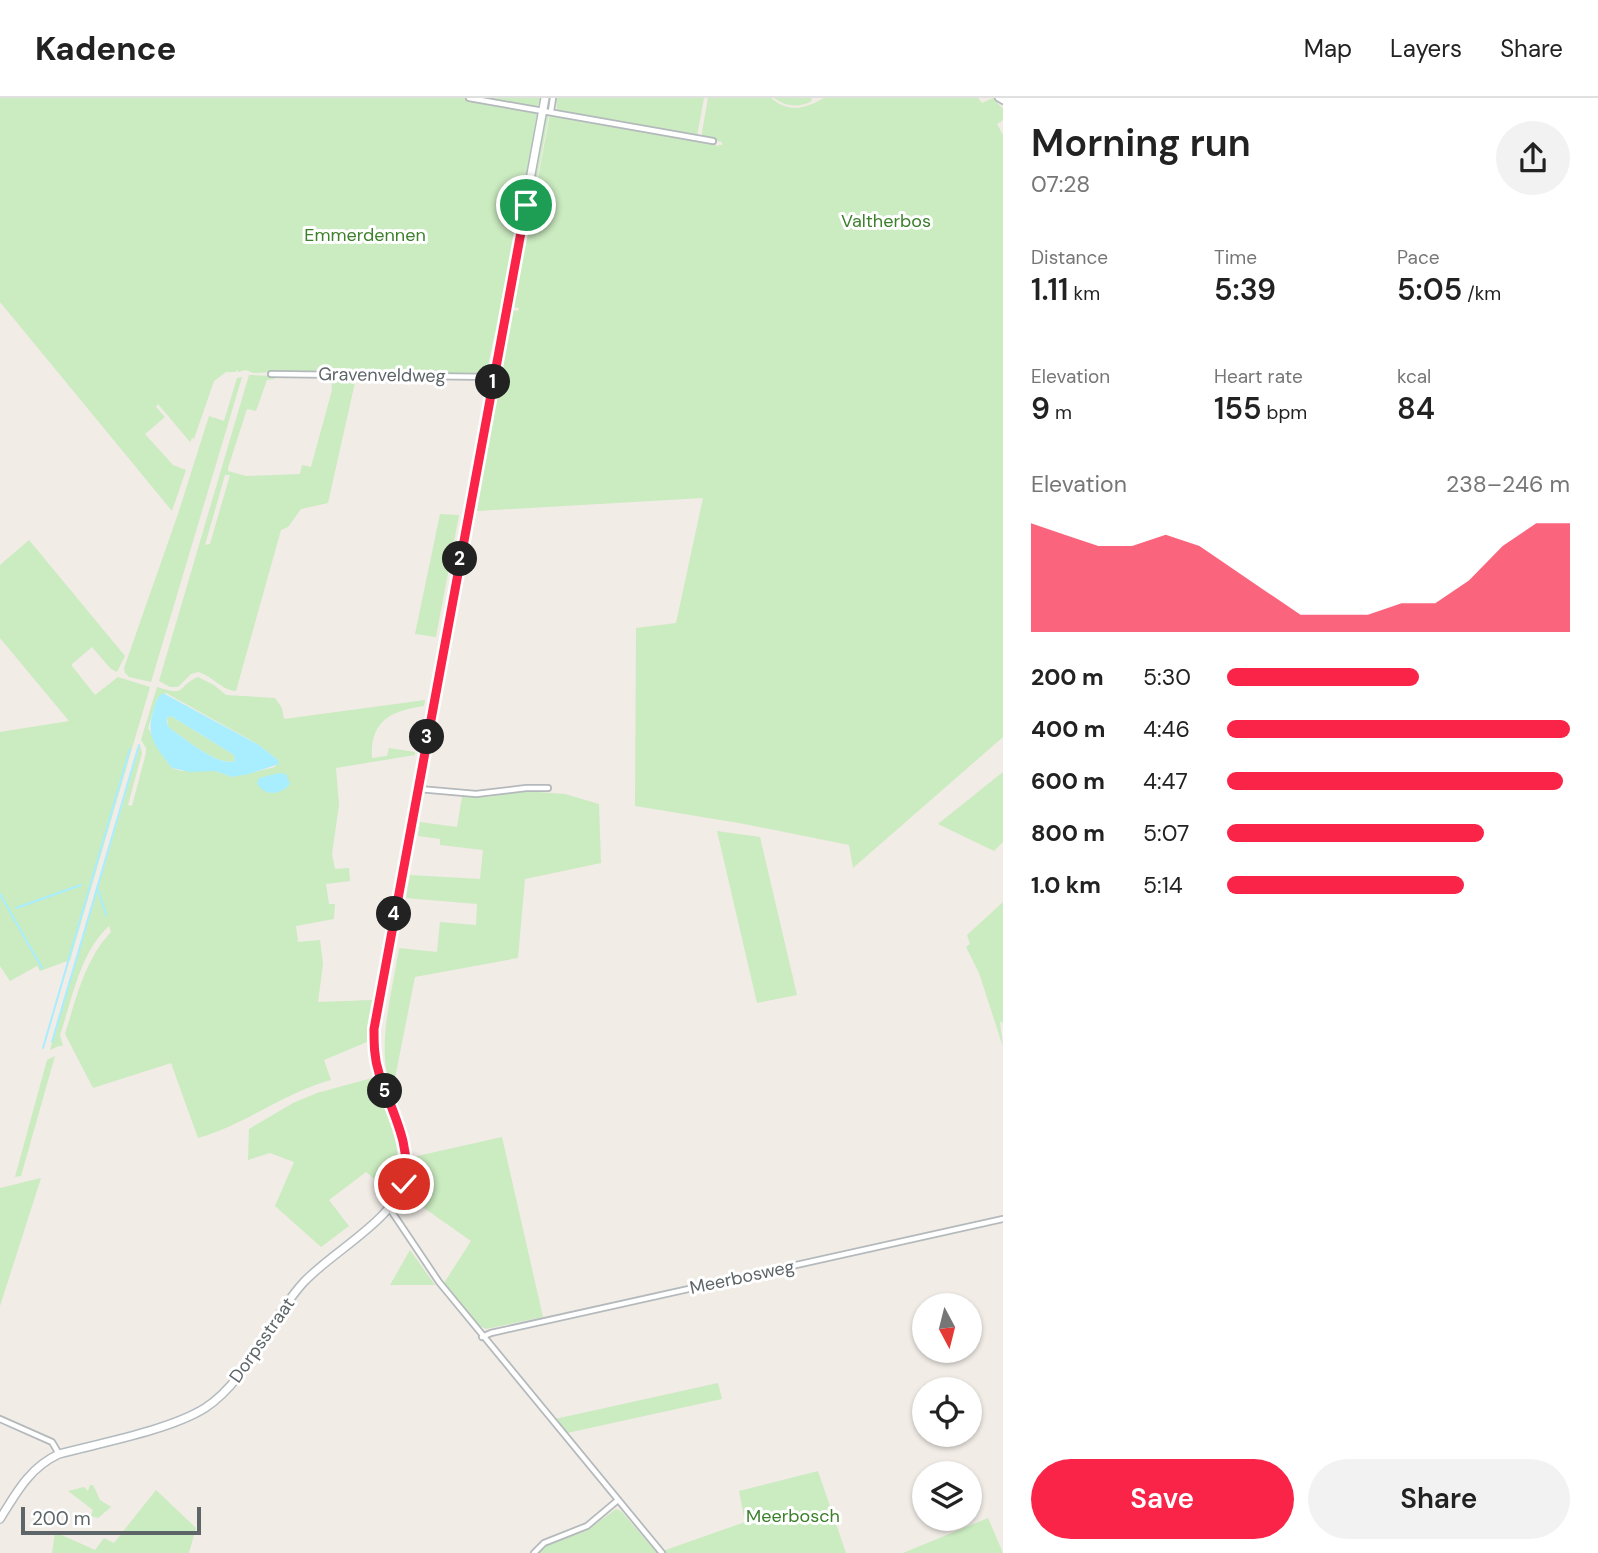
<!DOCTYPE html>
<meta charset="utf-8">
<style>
body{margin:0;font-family:"DM Sans",sans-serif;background:#f2f2f2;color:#222;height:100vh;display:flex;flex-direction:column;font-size:26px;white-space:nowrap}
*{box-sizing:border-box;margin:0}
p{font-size:23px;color:#767676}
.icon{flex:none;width:38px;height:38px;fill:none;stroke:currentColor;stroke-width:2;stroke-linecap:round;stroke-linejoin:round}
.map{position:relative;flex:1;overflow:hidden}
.drawer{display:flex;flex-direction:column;background:#fff;width:595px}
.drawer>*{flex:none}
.needle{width:46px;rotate:173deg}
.fabs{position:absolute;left:912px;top:1195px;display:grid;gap:14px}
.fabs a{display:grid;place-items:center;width:70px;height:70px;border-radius:50%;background:#fff;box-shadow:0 2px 5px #0004;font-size:35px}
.scale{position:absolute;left:21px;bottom:18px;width:180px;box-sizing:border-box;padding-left:7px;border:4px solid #5d6568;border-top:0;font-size:19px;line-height:24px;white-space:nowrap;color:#5d6568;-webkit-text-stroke:5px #fff;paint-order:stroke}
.pin{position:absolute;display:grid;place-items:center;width:60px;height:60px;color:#fff;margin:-30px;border:4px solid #fff;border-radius:50%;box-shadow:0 2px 7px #0007}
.km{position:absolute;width:35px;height:35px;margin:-18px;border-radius:50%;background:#222;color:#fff;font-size:19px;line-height:35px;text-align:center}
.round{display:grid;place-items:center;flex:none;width:74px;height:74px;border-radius:37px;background:#f2f2f2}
.summary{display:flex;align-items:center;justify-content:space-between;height:119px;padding:0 28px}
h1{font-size:38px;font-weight:600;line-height:52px}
.metrics{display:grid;grid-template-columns:repeat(3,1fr);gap:10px;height:119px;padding:7px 28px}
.metrics div{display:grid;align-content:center}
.metrics b{font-size:30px;font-weight:600}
.metrics small{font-size:19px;font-weight:400}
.metrics p{font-size:19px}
.chart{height:196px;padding:14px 28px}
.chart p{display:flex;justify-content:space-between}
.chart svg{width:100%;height:126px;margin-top:7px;fill:#f92447;opacity:.7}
.button{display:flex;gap:14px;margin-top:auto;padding:14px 28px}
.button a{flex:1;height:80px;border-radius:42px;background:#f92447;color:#fff;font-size:28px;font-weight:600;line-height:80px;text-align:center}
.button a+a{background:#f2f2f2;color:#222}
ul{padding:0 28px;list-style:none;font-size:23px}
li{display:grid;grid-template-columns:112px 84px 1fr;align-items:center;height:52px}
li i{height:18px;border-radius:9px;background:#f92447}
header{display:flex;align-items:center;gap:42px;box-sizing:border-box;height:98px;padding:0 35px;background:#fff;border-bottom:2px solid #e0e0e0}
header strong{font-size:33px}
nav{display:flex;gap:38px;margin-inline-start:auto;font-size:24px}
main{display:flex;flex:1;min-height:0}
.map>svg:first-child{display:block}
.green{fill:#cbebc1;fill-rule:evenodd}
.water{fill:#a8eeff;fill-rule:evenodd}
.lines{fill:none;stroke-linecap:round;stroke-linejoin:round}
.stream{stroke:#a8eeff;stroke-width:2}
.minor-casing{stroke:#b4b9bc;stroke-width:8}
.secondary-casing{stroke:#b4bbbf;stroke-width:10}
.minor{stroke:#fff;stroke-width:4.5}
.secondary{stroke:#fff;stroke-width:7}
.route-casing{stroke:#fff;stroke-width:14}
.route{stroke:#f92447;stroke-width:9}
.labels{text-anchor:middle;stroke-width:6;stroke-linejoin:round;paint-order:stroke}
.park-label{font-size:18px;fill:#3c802b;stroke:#fff}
.street-label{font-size:18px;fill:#5d6568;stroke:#fff}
</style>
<header>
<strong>Kadence</strong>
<nav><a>Map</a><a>Layers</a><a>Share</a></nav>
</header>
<main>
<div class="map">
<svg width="1003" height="1455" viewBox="0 0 1003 1455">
<rect width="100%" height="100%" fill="#f1ece6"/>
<g class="green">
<polygon points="0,0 542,0 535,12 539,19 491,274 489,274 495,235 486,277 297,273 253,275 246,272 238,274 237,271 236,274 226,274 214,283 194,341 192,340 190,344 158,306 156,309 165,319 145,336 173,367 186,372 172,413 0,204"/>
<polygon points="556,0 704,0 697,38 563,15 557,11"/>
<path d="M 708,0 L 771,0 C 789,15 805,11 824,0 L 978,0 L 982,5 L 993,0 L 1003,11 L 1003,22 L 997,26 L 1003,37 L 1003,639 L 853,770 L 849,747 L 739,725 L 635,708 L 636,530 L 676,525 L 703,400 L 477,413 L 513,212 L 518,213 L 519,210 L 514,209 L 550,16 L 714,46 L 720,49 L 718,47 L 722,47 L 722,44 L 701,40 Z"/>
<path d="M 774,0 L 811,0 L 812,3 C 799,10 786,9 774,0 Z"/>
<polygon points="549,16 513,208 511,203 545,19"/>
<polygon points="512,214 475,410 473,409 508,218"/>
<path d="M 249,277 L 275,278 L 275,281 L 267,282 L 256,313 L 247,311 L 228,370 L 228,373 L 246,378 L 300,376 L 302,367 L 311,369 L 332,292 L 331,279 L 356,280 L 328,405 L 301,411 L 288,429 L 281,432 L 236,593 C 221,592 213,578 198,574 L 191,576 L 178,589 L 170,589 L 159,583 ZM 225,377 L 230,377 L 210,446 L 205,447 Z"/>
<polygon points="242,279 151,584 129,579 125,575 124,570 178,416 209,318 224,323 237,280"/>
<polygon points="440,416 459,417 436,539 415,536"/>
<polygon points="29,442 125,558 117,574 111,571 92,549 72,566 72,568 95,597 118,579 150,589 70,862 40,873 37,868 10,883 0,868 0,634 69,623 0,540 0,467"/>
<path d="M 198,579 L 214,587 L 226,597 L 275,600 L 282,610 L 284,621 L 425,602 L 424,608 C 390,613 370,623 372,660 L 387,658 L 389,650 L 415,654 L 415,657 L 336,670 L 339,707 L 332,756 L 335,771 L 349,770 L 350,783 L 326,786 L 329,806 L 335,806 L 334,821 L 296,828 L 298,844 L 320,842 L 323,866 L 318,904 L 372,902 L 367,929 L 367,944 L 324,962 L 331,982 C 283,995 245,1027 198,1040 L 171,965 L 93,990 L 65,936 C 76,901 85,861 111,834 L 109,828 C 80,854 72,902 60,937 L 63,948 L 59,948 L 50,952 L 140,647 L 142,655 L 128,707 L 132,708 L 146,655 L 146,650 L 141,642 L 157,589 C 189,599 175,589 198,579 ZM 166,595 L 259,647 L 278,662 L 275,669 L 232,679 L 215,673 L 181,673 L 172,670 L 148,630 L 157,601 Z"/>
<path d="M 171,618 L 234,657 L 235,663 C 219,669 187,642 172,632 L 168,629 L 167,620 Z"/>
<polygon points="1003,674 1003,744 994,753 938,726"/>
<path d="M 523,693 L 565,696 L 599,706 L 601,765 L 525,781 L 518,860 L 415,879 L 392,995 C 375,949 392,897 399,850 L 437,854 L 440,824 L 476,827 L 477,806 L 406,800 L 410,777 L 480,781 L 483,752 L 440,747 L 440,741 L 418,738 L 420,724 L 457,729 L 462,699 L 488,699 Z"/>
<polygon points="717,733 760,739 797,897 757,905"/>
<polygon points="1003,804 1003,927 1002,923 1000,925 1003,949 979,875 966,849 970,846 967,837"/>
<polygon points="395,829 394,857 378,945 380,915"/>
<polygon points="55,958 21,1078 15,1079 47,962"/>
<path d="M 372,980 C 385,1016 411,1058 391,1095 L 366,1074 L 329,1102 L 349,1128 L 321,1149 L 275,1108 L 294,1064 L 270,1055 L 248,1062 L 249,1031 L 293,1005 L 317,995 Z"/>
<polygon points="502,1039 543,1219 486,1231 480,1228 444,1185 471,1143 424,1110 434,1088 412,1078 413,1059"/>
<polygon points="41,1080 0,1208 0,1090"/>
<polygon points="410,1152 435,1187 390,1187"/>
<polygon points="718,1285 722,1301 567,1335 555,1321"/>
<polygon points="818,1373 846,1455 535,1455 538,1451 541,1452 551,1445 586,1433 616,1411 621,1413 657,1455 745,1424 739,1393"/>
<polygon points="90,1387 93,1387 100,1402 111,1409 98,1420 91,1418 93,1412 68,1393 84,1389 88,1393"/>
<polygon points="156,1392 196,1430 189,1455 52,1455 55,1434 95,1452 104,1440 114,1445"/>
<polygon points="988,1420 1003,1455 903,1455"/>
</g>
<g class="water">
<path d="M 163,595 L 259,647 L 278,662 L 279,666 L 249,676 L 232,679 L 215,673 L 190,674 L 172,670 C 157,650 145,639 153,614 C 155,606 156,600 163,595 ZM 171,618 L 234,657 L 235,663 C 219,669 187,642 172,632 C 168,629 166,626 167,620 Z"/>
<path d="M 279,675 L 286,676 L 290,686 C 281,697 264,699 257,685 L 259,680 Z"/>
</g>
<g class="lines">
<g class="stream">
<polyline points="98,792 106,817"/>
<polyline points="0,796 42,870"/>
<polyline points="16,810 81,787"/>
<polyline points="52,944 139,647"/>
<polyline points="43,950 130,651"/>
</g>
<defs>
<g id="minor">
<polyline points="469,0 713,43"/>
<polyline points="998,0 1003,3"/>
<polyline points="551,13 553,0"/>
<polyline points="271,276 494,279"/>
<polyline points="419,691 476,696 526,690 548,690"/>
<polyline points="390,1111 439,1184 662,1455"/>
<polyline points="482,1239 491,1235 1003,1121"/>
<polyline points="0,1321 52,1344 59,1356"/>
<polyline points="534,1455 544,1445 587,1428 618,1402"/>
</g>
<path id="secondary" d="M 0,1421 C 16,1395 30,1369 59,1356 C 100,1345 170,1332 205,1310 C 248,1282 269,1222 303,1185 C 333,1152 400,1120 406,1075 C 411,1040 387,1005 378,973 C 374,959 374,945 374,931 L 545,0"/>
</defs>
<use href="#minor" class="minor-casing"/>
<use href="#secondary" class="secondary-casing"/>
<use href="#minor" class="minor"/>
<use href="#secondary" class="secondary"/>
</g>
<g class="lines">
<defs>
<path id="route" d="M 404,1086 C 413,1047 390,1011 379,975 C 374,960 374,945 374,931 L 526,107"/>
</defs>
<use href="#route" class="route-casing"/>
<use href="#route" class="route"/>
</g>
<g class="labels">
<g class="park-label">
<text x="886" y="129">Valtherbos</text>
<text x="365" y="143">Emmerdennen</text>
<text x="793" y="1424">Meerbosch</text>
</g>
<g class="street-label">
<text transform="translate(382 277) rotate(1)" y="6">Gravenveldweg</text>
<text transform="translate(742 1179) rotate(-12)" y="6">Meerbosweg</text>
<text transform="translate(262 1242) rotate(-55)" y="6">Dorpsstraat</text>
</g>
</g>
</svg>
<div class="fabs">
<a><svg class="needle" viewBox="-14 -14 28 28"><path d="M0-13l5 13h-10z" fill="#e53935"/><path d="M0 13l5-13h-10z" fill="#767676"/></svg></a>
<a><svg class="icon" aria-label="locate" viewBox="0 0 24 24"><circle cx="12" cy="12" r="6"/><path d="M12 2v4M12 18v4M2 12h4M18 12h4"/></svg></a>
<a><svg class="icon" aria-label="layers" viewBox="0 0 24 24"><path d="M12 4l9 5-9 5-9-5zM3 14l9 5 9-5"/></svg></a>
</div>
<div class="scale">200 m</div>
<div class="pin" style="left:526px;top:107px;background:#1e9e55"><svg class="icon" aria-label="arrive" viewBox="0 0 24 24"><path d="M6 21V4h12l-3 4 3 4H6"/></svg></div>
<div class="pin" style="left:404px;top:1086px;background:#d93025"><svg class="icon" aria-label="check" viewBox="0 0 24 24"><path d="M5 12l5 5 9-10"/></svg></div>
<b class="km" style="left:493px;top:284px">1</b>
<b class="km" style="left:460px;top:461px">2</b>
<b class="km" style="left:427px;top:639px">3</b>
<b class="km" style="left:394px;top:816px">4</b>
<b class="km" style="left:385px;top:993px">5</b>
</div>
<section class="drawer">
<div class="summary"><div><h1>Morning run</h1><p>07:28</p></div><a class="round"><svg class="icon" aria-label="share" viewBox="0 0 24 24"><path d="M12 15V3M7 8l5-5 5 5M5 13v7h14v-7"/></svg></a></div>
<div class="metrics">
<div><p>Distance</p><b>1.11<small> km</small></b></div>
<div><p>Time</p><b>5:39</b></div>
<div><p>Pace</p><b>5:05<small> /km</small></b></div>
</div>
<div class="metrics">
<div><p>Elevation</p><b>9<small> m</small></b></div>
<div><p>Heart rate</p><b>155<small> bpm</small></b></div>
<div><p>kcal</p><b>84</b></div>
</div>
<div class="chart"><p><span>Elevation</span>238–246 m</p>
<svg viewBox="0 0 160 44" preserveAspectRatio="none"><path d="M0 44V6L10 10L20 14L30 14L40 10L50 14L60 22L70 30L80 38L90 38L100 38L110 34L120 34L130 26L140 14L150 6L160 6V44z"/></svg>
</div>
<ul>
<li><b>200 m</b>5:30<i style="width:56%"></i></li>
<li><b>400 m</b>4:46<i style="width:100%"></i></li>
<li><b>600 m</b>4:47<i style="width:98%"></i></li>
<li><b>800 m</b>5:07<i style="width:75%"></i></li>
<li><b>1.0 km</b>5:14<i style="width:69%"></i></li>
</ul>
<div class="button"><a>Save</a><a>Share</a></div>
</section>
</main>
